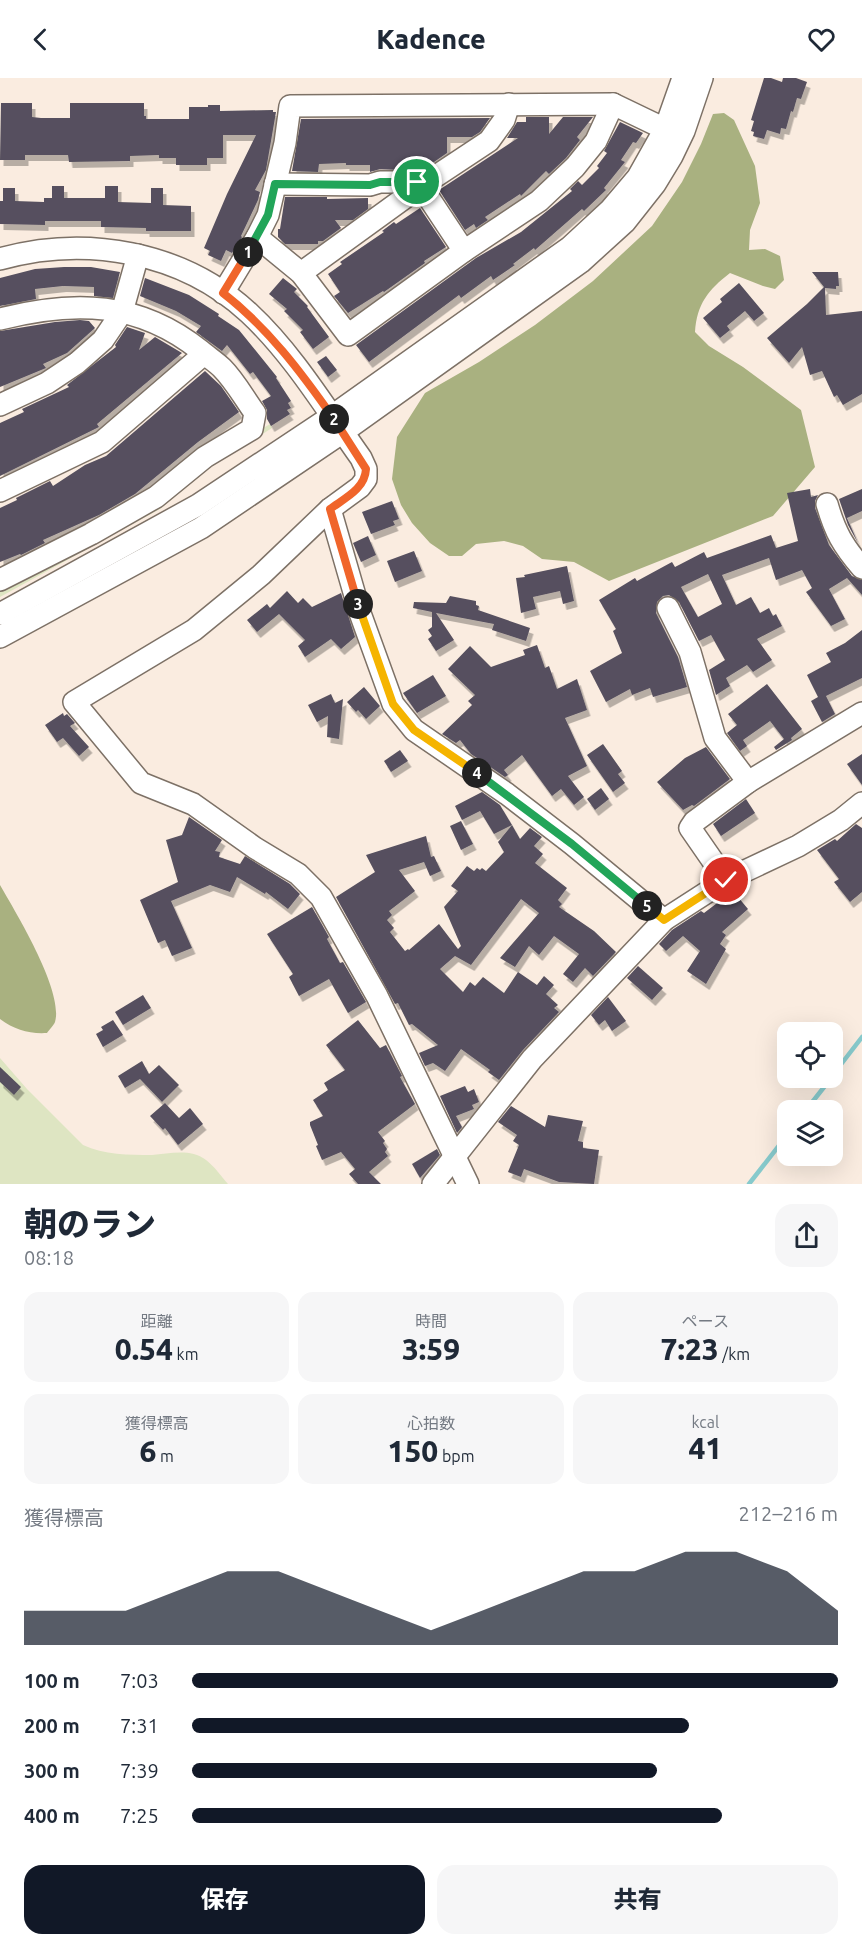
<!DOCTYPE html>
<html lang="ja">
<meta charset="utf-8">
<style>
body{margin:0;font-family:Ubuntu,"Noto Sans JP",sans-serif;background:#f6f6f7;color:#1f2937;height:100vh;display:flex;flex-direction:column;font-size:22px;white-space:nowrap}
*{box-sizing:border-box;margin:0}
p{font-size:20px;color:#747a83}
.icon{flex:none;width:33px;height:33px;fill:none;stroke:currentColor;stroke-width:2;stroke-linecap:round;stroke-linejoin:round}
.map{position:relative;height:1106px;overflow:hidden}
.side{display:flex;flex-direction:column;background:#fff;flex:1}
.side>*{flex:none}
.buttons{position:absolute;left:777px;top:944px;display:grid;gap:12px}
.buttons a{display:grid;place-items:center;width:66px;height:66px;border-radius:12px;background:#fff;box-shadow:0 6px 24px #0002;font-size:30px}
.pin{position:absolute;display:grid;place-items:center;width:51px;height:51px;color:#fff;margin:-26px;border:3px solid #fff;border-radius:50%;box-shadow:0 2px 6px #0007}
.km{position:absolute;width:30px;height:30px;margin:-15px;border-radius:50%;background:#222;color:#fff;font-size:16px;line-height:30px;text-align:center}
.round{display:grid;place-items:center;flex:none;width:63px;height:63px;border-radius:18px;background:#f6f6f7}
.head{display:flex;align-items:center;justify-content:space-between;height:102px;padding:0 24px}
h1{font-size:33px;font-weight:800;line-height:45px}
.stats{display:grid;grid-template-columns:repeat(3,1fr);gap:9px;height:102px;padding:6px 24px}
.stats div{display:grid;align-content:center;border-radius:15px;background:#f6f6f7;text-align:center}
.stats b{font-size:30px;font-weight:800}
.stats small{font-size:16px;font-weight:400}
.stats p{font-size:16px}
.chart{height:168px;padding:12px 24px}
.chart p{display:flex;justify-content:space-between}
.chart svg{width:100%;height:108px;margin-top:6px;fill:#111827;opacity:.7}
.button{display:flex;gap:12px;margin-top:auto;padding:12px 24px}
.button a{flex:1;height:69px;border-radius:18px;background:#111827;color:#fff;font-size:24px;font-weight:800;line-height:69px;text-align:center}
.button a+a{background:#f6f6f7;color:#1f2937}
ul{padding:0 24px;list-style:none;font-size:20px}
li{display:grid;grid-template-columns:96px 72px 1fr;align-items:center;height:45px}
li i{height:15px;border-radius:8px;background:#111827}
header{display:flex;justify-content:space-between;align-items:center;height:78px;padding:0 24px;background:#fff;font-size:27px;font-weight:800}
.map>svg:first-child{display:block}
.green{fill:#dee5c2}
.forest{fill:#a9b180}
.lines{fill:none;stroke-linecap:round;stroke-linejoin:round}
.stream{stroke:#87cacc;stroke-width:4.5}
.building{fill:#56505e;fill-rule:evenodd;filter:url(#shadow)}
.minor-casing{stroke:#7d7166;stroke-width:24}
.minor{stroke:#fff;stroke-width:21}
.split-1-casing{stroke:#fff;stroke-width:12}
.split-2-casing{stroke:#fff;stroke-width:12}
.split-3-casing{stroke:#fff;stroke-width:12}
.split-4-casing{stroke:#fff;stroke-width:12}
.split-5-casing{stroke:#fff;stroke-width:12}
.split-6-casing{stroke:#fff;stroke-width:12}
.split-1{stroke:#22a559;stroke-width:8}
.split-2{stroke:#f0652b;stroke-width:8}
.split-3{stroke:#f0652b;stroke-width:8}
.split-4{stroke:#f5b400;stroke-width:8}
.split-5{stroke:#22a559;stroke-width:8}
.split-6{stroke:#f5b400;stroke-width:8}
</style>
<header><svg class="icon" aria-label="back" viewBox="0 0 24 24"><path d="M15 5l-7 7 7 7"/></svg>Kadence<svg class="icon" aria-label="heart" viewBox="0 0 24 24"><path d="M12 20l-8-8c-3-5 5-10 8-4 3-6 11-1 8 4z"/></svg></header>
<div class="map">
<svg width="862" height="1106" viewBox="0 0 862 1106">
<defs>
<filter id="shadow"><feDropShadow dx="3.5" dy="6" stdDeviation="0" flood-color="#0004"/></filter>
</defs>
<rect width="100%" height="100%" fill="#faece0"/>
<g class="green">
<polygon points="270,346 272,350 211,389 160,431 0,519 0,509"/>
<path d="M 0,980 L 27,1011 L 83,1067 C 104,1077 129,1077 152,1077 C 169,1076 190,1070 206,1082 C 214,1088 221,1098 228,1106 L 0,1106 Z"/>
</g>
<g class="forest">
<path d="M 724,35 L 734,42 L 755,88 L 760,125 L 750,152 L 749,172 L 765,171 L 780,178 L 784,202 L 775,211 L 763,208 L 730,195 C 708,212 697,226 695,254 L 709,268 L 743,289 L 801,332 L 815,389 L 773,438 L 609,503 L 574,484 L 542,481 L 523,468 L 504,463 L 476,466 L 462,478 L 449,478 L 430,465 L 412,445 L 401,427 L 392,401 L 397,359 L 425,315 L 479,284 L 535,247 L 593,203 L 652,148 L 682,104 L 701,66 L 713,36 Z"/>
<path d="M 0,807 C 16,835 64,913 55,944 C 54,947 49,952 47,955 C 29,956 15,952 0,941 Z"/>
</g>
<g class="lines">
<g class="stream">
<polyline points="832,998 862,959"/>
<polyline points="806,1032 832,999"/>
<polyline points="749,1106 788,1056"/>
</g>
</g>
<g class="building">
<polygon points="764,0 771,0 782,4 783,0 796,0 807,4 801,21 797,20 793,34 791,33 786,51 781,50 780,56 767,52 764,61 753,58 754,54 751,53 754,43 751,42"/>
<polygon points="1,25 32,25 32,39 41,40 70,40 70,25 144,25 144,38 146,38 146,41 189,41 189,29 208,29 208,27 220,27 220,33 273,32 273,34 276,34 266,92 255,112 260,114 258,122 241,158 242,159 232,175 226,172 221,183 208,177 210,173 204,170 227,116 256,57 223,57 223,80 207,80 207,87 176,87 176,80 159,80 159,77 130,78 130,83 69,84 68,77 25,77 25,82 0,82"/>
<polygon points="526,39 549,39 549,56 563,39 593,39 577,59 580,62 566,80 549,96 546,93 521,118 520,116 485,139 488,142 476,150 474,146 465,152 439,112 518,60 507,60 517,44 526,44"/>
<polygon points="490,40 480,54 472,59 447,59 447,75 421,93 380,91 370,94 370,87 346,87 346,85 319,86 318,94 292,93 301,41"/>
<polygon points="620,44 643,55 636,65 633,64 621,82 625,84 604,110 606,112 584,133 582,131 535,172 534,170 513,186 515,187 493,202 491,198 461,220 459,217 369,284 356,267 476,180 521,154 572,113 570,111 578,103 582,107 599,90 597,88 607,75 604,73"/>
<polygon points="52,108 64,108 64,120 105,120 105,108 118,108 118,124 151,125 151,110 163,110 163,127 191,128 191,153 146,153 146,150 101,149 101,143 45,143 45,147 0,146 0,123 3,123 3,110 15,110 15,123 44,124 44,120 52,120"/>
<polygon points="285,119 327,119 327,121 368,120 368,131 353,142 335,142 341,150 323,163 318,163 318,166 285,166 278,159 278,151 280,151"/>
<polygon points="420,130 446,169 424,183 425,185 384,214 383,213 348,235 334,218 340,214 328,196 342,186 340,184 384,154 382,153 394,144 396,146"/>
<polygon points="64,189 91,189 120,194 113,220 94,218 94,209 63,208 35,211 36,221 0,228 0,200 35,191"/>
<polygon points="812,194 838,194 839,208 836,208 836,211 825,210 826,237 862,233 862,316 843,327 837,317 834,319 822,293 810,297 802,269 789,285 767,260 807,226 824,209"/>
<polygon points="145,200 189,217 219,236 218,238 239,252 277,299 276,300 291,323 288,325 291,330 287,332 290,336 271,348 267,341 267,332 262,323 271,318 253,294 250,296 227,267 222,273 196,254 201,248 176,233 140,218"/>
<polygon points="283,200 297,211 294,214 308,228 307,229 329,259 313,271 300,254 303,252 284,233 287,231 269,216"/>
<polygon points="739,205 764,235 754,243 745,233 727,248 730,252 720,260 703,240 722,224 720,221"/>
<polygon points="80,242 89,243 95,250 67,275 43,286 46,290 0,309 0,253 55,244"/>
<polygon points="127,249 145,255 139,272 155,259 182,275 97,346 99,349 0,398 0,345 24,334 22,331 69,309 67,307 116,269 115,267"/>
<polygon points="326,278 337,292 328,299 317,284"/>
<polygon points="205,293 221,308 239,334 198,364 135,416 99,437 43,462 45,465 21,477 20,476 0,484 0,430 17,422 16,420 50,403 53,408 85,387 106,378"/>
<path d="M 810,411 L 811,419 L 818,417 L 815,423 L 815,430 L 829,467 L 852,498 L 862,502 L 862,517 L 847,500 L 829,511 L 845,541 L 831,548 L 806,514 L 812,510 L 802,492 L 776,502 L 769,480 L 722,497 L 736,527 L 751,519 L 760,535 L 769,530 L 773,538 L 776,536 L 782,548 L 757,561 L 772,582 L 753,594 L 747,587 L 726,600 L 730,608 L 716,617 L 709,592 L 725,582 L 711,557 L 699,563 L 679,524 L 669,517 L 663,518 L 657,524 L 656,535 L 678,579 L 687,609 L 653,619 L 650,610 L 632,617 L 630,611 L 606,624 L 590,593 L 622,575 L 613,553 L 616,551 L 599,522 L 635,500 L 637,503 L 672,484 L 675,489 L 704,474 L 707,480 L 771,457 L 776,470 L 798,463 L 787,415 ZM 708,496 L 722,526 L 698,539 L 681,509 Z"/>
<polygon points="862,411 862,433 847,440 858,465 848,447 839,421"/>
<polygon points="392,423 399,441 393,443 395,447 371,456 362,434"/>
<polygon points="368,458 376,477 361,484 353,465"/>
<polygon points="414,473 422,493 395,504 387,483"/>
<polygon points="567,488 574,523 563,526 560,513 533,519 536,531 521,535 516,500 525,499 524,497"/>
<polygon points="287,513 298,525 303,520 312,529 341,515 355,559 341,571 331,561 305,579 298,568 305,562 279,536 257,554 247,542 267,526 270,530"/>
<polygon points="450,518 476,523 476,527 479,528 478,532 530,550 526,563 492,552 494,546 436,535 454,562 436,573 428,561 432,558 428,552 432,549 432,534 413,530 414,524 446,525"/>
<polygon points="862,552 862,600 826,618 835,636 822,644 811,623 818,619 807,597 831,584 826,575 845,565"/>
<polygon points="537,567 545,590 549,588 557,611 577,601 587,632 565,640 587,688 568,698 584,719 574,727 561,711 552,718 522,677 504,692 508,697 505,699 486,686 482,681 480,682 471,676 460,662 456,665 442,656 472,627 468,623 475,617 448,591 470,568 491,589 525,577 523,572"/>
<polygon points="433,597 446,618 417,635 403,615"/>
<polygon points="767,606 802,651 791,660 792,662 776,672 774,669 784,661 770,643 743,662 747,668 740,673 727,655 737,647 728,636"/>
<polygon points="364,609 380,628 366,641 358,632 356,634 347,624"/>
<polygon points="331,616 335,625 343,621 339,661 327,659 328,638 317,644 308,627"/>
<polygon points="63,635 64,638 67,636 75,645 70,648 89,669 79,678 63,660 57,664 45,647"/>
<polygon points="603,666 622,693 618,696 625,705 613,714 587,677"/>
<polygon points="706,669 730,701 694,728 692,727 683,732 657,704 685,680"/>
<polygon points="400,672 408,683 391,694 384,683"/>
<polygon points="862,676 862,707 847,686"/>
<polygon points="601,710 609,721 595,732 587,721"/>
<polygon points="482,714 500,727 512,747 494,756 480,733 462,742 455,728"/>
<polygon points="746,721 755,735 721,758 713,746"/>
<polygon points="189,739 222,762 215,773 220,774 219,779 240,786 245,778 290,806 300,816 288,831 266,814 265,816 237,799 230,814 210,807 171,823 192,870 172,878 165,862 158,865 140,822 178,804 166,762 182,757"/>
<polygon points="461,743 473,766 461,772 450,748"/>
<polygon points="856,746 862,750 862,814 850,824 834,804 839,801 817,772 835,761 837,763"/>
<polygon points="512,747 520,761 530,750 542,759 534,768 543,776 535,785 567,810 558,822 562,826 559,829 594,853 616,874 593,898 585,890 573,904 563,896 579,876 554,858 539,877 529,868 515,889 500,880 539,835 521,821 471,887 455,878 440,891 463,914 470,904 475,908 483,899 504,915 518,894 537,907 544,898 554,907 546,916 558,927 554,930 559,934 523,972 499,1002 488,994 490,992 461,971 445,993 433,985 425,988 419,975 438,967 412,946 409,947 398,925 395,926 336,819 375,794 366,777 426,758 431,779 434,778 441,793 430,798 424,784 399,792 415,813 389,833 392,837 387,842 394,850 390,854 405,873 408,871 409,872 439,846 458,871 461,868 444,829 458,813 451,808 467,788 474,793 477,790 480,792 482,790 486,793 504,774 498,764"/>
<polygon points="733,813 748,831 722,854 726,857 720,866 726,871 706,906 687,893 700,873 683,858 666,873 659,866 672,852 701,833 704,835"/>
<polygon points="312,829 329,859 327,861 340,885 343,884 366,924 348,935 329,901 299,918 289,899 293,896 267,856"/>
<polygon points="638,888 663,910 652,922 627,900"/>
<polygon points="143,917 151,930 123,947 115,934"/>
<polygon points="608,919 626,943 612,953 605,942 599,947 591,937"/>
<polygon points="113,942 123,957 103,969 96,956 103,952 101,949"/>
<polygon points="358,942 380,970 386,967 402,998 400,999 415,1026 378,1054 385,1063 383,1065 387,1071 385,1074 388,1078 369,1094 381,1106 358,1106 349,1096 355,1091 341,1074 322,1082 316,1068 318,1067 310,1047 310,1044 323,1038 313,1022 328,1012 324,1005 345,992 326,967"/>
<polygon points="142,983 149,996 159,987 179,1007 162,1024 140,1001 125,1010 118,998"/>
<polygon points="0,989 21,1009 14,1017 0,1004"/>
<polygon points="465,1008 468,1014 474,1011 479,1024 472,1027 474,1031 456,1038 462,1049 457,1055 440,1018"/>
<polygon points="165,1025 179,1040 190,1030 203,1046 178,1067 165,1050 163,1052 150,1038"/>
<polygon points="511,1028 545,1049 548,1037 583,1043 578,1063 583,1064 583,1070 599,1072 594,1106 559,1104 524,1091 521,1099 508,1094 519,1067 513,1063 517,1057 498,1044"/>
<polygon points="437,1071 440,1077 420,1100 412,1086"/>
</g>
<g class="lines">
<defs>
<g id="minor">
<polyline points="275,106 370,107 380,104 417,104 421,108 464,173"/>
<polyline points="257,159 301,195 348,257 464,173 539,123 575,89 596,63 613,26"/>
<path d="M 0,181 C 85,157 182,173 249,235 C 293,276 326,331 361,380 L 366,391 L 366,401 L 360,409 L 330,431 L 261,497 L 194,552 L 74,624 L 141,705 L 193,726 L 255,770 L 298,796 L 321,819 L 377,918 L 468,1106"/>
<polyline points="301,195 421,108 489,63 504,42 509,26"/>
<polyline points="223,215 257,159 268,137 285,65 290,28 613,26 665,51"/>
<path d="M 0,241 C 74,222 139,223 201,273 C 208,279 216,284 222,290 C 235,303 244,320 255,335 L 252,351 L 205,379 L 156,419 L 91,456 L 0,502"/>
<polyline points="0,327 47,305 77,285 103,262 122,234 138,177"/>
<polyline points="0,413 102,364 204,276"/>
<path d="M 827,426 C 835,454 843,468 862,490"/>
<polyline points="330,431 360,535 393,626 414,652 507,716 572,766 664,842"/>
<polyline points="668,530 690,574 715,660 748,704"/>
<polyline points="0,536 198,427 332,338 570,169 610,132 638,99 665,51 683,0"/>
<polyline points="0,559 201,450 343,354 581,184 625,144 655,106 672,78 684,53 702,0"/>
<polyline points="726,802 690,750 694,744 748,704 862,635"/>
<polyline points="433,1106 532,981 664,842 726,802 798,768 841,742 862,725"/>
</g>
</defs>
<use href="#minor" class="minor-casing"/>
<use href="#minor" class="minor"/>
</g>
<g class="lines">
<defs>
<polyline id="split-1" points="248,174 268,137 275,106 370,107 380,104 417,104"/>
<path id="split-2" d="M 248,174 L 223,215 C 268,250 301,294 334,341"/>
<path id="split-3" d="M 334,341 L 366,391 C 365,411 345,420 330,431 L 358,526"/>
<polyline id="split-4" points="358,526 393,626 414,652 477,695"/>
<polyline id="split-5" points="477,695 572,766 647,828"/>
<polyline id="split-6" points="647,828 664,842 726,802"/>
</defs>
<use href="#split-1" class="split-1-casing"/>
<use href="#split-2" class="split-2-casing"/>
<use href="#split-3" class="split-3-casing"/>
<use href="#split-4" class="split-4-casing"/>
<use href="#split-5" class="split-5-casing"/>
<use href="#split-6" class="split-6-casing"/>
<use href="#split-1" class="split-1"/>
<use href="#split-2" class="split-2"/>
<use href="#split-3" class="split-3"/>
<use href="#split-4" class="split-4"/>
<use href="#split-5" class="split-5"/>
<use href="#split-6" class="split-6"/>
</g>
</svg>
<div class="buttons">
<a><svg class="icon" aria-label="locate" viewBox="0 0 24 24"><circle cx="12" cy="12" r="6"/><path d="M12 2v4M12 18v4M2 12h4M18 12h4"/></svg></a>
<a><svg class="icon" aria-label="layers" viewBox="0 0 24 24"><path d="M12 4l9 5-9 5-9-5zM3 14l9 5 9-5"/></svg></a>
</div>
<div class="pin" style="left:417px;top:104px;background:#1e9e55"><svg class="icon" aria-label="arrive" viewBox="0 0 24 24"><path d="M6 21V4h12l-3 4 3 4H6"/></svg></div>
<div class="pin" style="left:726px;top:802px;background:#d93025"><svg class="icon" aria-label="check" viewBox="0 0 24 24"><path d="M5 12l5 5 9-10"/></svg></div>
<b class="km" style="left:248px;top:174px">1</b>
<b class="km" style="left:334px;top:341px">2</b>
<b class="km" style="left:358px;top:526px">3</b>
<b class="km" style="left:477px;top:695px">4</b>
<b class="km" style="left:647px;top:828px">5</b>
</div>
<section class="side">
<div class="head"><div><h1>朝のラン</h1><p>08:18</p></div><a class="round"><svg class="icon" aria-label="share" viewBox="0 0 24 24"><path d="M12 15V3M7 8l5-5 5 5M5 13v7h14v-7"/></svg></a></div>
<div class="stats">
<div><p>距離</p><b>0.54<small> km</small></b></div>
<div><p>時間</p><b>3:59</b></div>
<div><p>ペース</p><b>7:23<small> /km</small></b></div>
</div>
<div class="stats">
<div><p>獲得標高</p><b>6<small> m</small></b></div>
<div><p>心拍数</p><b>150<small> bpm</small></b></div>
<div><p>kcal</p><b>41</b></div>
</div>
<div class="chart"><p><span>獲得標高</span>212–216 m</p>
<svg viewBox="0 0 160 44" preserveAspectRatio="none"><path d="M0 44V30L10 30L20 30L30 22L40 14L50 14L60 22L70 30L80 38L90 30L100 22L110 14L120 14L130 6L140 6L150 14L160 30V44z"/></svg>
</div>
<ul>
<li><b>100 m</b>7:03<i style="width:100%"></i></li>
<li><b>200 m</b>7:31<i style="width:77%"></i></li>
<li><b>300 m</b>7:39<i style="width:72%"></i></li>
<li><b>400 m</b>7:25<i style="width:82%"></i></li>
</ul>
<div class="button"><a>保存</a><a>共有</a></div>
</section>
